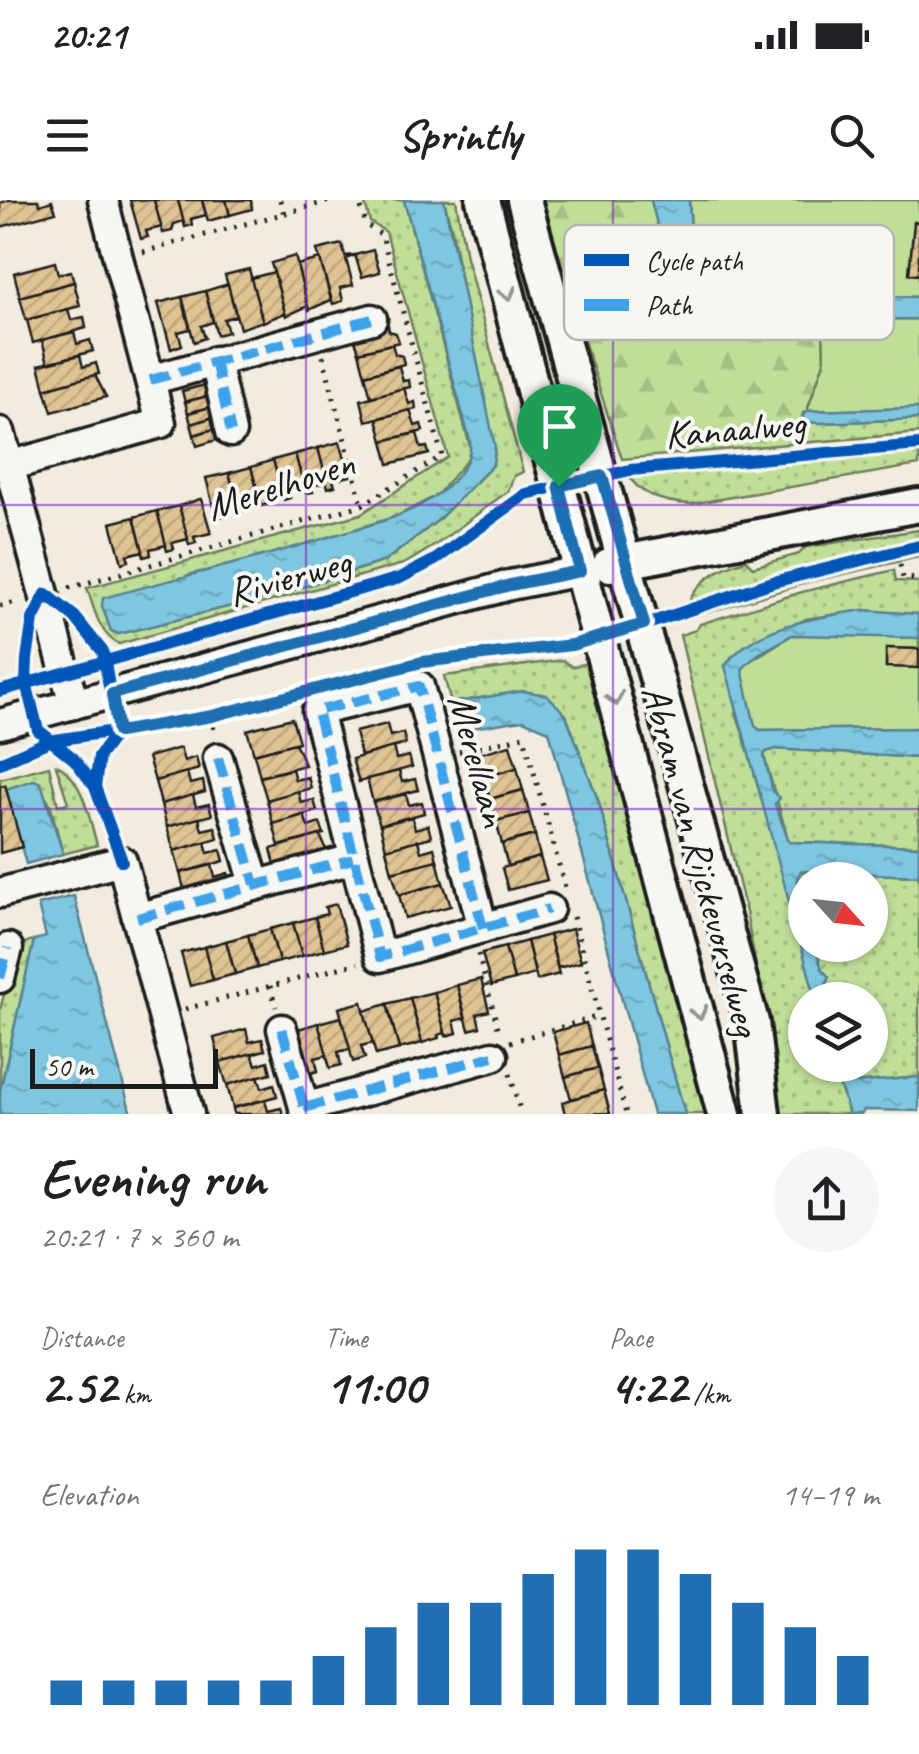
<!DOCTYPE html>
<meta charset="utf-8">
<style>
body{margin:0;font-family:Caveat,sans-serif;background:#f6f6f6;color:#202124;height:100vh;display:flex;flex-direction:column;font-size:38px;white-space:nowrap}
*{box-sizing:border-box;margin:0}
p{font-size:32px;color:#757577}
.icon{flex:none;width:55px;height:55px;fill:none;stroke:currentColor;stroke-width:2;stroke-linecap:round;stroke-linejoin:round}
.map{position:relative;height:914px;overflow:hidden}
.details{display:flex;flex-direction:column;background:#fff;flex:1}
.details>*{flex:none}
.needle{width:65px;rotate:117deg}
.controls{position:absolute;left:788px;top:662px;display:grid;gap:20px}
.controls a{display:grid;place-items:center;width:100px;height:100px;border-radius:50%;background:#fff;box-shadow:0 2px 8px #0004;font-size:50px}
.scale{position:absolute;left:30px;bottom:25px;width:188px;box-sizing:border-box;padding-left:10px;border:5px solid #1c1c1c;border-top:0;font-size:28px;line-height:35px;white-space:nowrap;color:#1c1c1c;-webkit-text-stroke:8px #f6f6f2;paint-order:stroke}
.pin{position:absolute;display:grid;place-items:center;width:85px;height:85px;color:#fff;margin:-102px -42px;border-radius:50% 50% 50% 0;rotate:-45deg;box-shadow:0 0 10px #0007}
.pin .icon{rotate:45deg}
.round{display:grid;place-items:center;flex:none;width:105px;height:105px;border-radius:52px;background:#f6f6f6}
.overview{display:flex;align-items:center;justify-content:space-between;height:170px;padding:0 40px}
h1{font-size:55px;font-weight:600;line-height:75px}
.figures{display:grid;grid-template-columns:repeat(3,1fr);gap:15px;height:170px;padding:10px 40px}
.figures div{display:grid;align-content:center}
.figures b{font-size:50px;font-weight:600}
.figures small{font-size:28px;font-weight:400}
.figures p{font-size:28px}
.chart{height:280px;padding:20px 40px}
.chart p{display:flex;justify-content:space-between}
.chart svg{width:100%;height:180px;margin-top:10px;stroke:#1f6fb2;stroke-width:6}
.status{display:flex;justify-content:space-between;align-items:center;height:70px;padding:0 50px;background:#fff;direction:ltr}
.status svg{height:28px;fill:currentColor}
header{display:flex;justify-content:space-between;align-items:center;height:130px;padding:0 40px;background:#fff;font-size:45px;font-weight:600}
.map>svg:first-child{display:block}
.grass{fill:url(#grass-dots);stroke:#6e7e5a;stroke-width:2.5}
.forest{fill:url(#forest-firs);stroke:#6e7e5a;stroke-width:2.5}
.green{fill:#bfdf98;stroke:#6e7e5a;stroke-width:2.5}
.water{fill:url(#water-ripples);stroke:#578292;stroke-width:2.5}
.building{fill:url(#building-hatch);stroke:#1c1c1c;stroke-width:2.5}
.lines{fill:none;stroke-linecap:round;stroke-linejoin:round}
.minor-casing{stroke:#1c1c1c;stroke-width:35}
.major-casing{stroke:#1c1c1c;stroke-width:40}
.path{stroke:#1c1c1c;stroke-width:5;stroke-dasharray:2.5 8;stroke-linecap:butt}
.minor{stroke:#f6f6f2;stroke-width:28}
.major{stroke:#f6f6f2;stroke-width:32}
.quiet{stroke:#3da2ea;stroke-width:10;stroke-dasharray:20 10;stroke-linecap:butt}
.cycleway-casing{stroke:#f6f6f2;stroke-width:19}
.cycleway{stroke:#0057b8;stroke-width:12}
.oneway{stroke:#949492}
.route-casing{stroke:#fff;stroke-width:20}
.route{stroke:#1f6fb2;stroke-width:12}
.grid{fill:none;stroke:#7b2cbf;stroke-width:2.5;stroke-opacity:0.55}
.labels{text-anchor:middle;stroke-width:8;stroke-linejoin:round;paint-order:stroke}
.street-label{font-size:40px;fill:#1c1c1c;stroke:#f6f6f2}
.key{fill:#f6f6f2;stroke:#b5b5b2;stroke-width:2.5}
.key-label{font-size:28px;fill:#1c1c1c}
</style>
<div class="status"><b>20:21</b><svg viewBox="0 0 49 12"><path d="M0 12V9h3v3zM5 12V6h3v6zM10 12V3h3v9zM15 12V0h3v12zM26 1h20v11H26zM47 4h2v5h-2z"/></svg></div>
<header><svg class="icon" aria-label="menu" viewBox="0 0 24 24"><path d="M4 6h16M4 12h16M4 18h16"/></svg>Sprintly<svg class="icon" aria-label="search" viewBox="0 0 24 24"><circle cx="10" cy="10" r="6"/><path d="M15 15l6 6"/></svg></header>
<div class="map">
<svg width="919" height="914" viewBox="0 0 919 914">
<defs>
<pattern id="grass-dots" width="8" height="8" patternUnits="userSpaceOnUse" patternTransform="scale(2.5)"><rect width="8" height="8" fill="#bfdf98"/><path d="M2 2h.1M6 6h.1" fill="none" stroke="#a4bf82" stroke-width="1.8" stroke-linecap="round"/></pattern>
<pattern id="forest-firs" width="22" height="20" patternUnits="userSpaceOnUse" patternTransform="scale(2.5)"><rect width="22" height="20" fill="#bfdf98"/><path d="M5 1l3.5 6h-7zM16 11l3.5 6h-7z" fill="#a4bf82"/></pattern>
<pattern id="water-ripples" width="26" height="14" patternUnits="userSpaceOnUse" patternTransform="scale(2.5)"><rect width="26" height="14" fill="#7fc6e0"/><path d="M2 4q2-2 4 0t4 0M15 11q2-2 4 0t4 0" fill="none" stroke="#6daac0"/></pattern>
<pattern id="building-hatch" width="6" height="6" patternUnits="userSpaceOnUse" patternTransform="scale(2.5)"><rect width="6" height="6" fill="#dfc393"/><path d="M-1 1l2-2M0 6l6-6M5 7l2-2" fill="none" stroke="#bfa77e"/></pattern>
</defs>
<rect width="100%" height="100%" fill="#f1ecdf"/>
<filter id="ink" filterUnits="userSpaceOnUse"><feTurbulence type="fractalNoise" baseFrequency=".01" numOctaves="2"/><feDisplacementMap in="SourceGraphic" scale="20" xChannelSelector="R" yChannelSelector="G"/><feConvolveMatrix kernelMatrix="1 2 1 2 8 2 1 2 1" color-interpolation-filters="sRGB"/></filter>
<g filter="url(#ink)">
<g class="grass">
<path d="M 364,0 L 404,0 L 472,254 L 437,295 L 397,316 L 272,355 L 188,375 L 111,431 L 119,434 L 280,394 L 385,361 L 437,321 L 493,265 L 452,30 L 444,0 L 456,0 L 466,57 L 523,272 L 514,276 L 508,291 L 437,344 L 406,363 L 119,444 C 99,435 94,408 87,388 L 361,314 L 448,257 L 386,32 L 370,22 Z"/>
<polygon points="919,219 919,233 799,243 804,220 819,223"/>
<path d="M 919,249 L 919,265 L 691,304 C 666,303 641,297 628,275 Z"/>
<path d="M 919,330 L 919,341 L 787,374 L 688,404 C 698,379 721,367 746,360 L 753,367 L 799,354 L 806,347 Z"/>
<polygon points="919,349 919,357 809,382 683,420 695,411 778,384"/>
<polygon points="894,370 896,381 919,382 919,415 864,410 806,419 731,457 737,515 755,571 816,800 805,800 805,865 833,865 849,914 777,914 772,853 746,712 680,435 696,430 700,424 802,392"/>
<polygon points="563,460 572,467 587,463 716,914 685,914 598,600 566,515 523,491 451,503 444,476"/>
<polygon points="775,549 919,558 919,646 789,642 764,556 766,552"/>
<path d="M 56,565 C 82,575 90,620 97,645 L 63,654 L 50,604 L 34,580 L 6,589 L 5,585 L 0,586 L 0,579 L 49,566 L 58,605 L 68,603 Z"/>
<polygon points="801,671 919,676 919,877 854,883 849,865 870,865 870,800 830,800 815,745 870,745 870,680 805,680 805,707 797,679"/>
<polygon points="34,740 0,891 0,810 17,745"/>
</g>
<polygon class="forest" points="539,0 651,0 672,84 611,82 596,101 600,114 610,121 794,131 816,127 823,120 824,162 807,211 803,213 799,243 622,259"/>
<g class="green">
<polygon points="689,0 919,0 919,22 910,74 919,75 919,97 721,92 695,86 684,62 692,45"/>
<polygon points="919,119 919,208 807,211 824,162 823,120"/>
<polygon points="805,433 919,438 919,449 887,448 886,466 919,468 919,528 760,530 755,526 742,475 742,466 792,435"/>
</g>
<g class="water">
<path d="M 404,0 L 444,0 L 495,247 L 493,265 L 437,321 L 385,361 L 280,394 L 119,434 L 111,431 L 102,406 L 103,398 C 181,377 258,359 335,335 C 369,325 406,317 435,296 C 453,284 473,262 470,241 Z"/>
<polygon points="651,0 689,0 692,45 684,62 695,86 721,92 919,97 919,119 824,120 816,127 794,131 604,120 596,101 604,84 672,84"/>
<polygon points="919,208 919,219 818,223 808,222 802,217 807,211"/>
<path d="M 864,410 L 918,414 L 919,438 L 792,435 L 757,455 L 742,469 L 755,526 L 760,530 L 919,528 L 919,558 L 776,549 L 766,552 L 764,556 L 773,591 L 780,598 L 775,604 L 789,642 L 919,646 L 919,676 L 801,671 L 797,679 L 805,707 L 805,745 L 815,745 L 822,769 L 829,777 L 826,785 L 830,800 L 816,800 L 725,466 C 753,425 820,417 864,410 Z"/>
<polygon points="523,491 547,495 566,515 598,600 685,914 653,914 549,531 523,520 466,529 451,503"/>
<polygon points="34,580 41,583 63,654 26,664 6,589"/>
<polygon points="74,696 131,914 0,914 0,891 34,740 46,737 38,705"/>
<polygon points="833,865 849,865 854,883 919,877 919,911 864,910 862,914 849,914"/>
</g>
<g class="building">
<polygon points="9,0 38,0 40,5 52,1 56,12 1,27 0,3"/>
<polygon points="130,0 154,0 162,27 146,31 148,37 141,39"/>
<polygon points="154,0 178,0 184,21 174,24 172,31 163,33"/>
<polygon points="178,0 202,0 206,15 191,19 192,25 185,27"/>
<polygon points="202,0 226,0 230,15 208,21"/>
<polygon points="226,0 251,0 252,9 230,15"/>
<polygon points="914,22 919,22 919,75 909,74"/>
<polygon points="342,44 345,56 355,55 346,59 353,85 340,88 343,101 333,104 317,50"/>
<polygon points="373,50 380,72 362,77 355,55"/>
<polygon points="295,56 308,106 286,116 271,63"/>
<polygon points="320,59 331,100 309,110 297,65"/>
<polygon points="55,62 58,74 71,71 74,82 20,97 14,73"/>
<polygon points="249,69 263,121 240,129 225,75"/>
<polygon points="274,72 285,113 263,122 251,78"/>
<polygon points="74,82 80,106 26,120 20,97"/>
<polygon points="228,84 236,116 224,119 228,132 217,135 205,91"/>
<polygon points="205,91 213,122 201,126 205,138 194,142 182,97"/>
<polygon points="182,97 190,129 178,132 182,145 171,149 158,103"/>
<polygon points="68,109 71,120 84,117 86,128 33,143 27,120"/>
<polygon points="387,120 389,131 396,133 399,142 359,152 352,130"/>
<polygon points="74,132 77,144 90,140 93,151 48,163 42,140"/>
<polygon points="392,144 395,154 402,156 404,164 365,175 359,152"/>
<polygon points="80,155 83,167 96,163 99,174 45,189 39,165"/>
<polygon points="399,166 403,181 409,180 410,187 371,197 365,175"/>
<polygon points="95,175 106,197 52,212 45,189"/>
<polygon points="205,185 208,196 185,202 182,191"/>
<polygon points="404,188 409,204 415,202 416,209 366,221 361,200"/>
<polygon points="208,196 211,207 188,213 185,202"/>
<polygon points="211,207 214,217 191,224 188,213"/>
<polygon points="410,210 415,226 421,224 423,231 383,241 377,219"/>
<polygon points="214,217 217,228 194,235 191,224"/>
<polygon points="217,228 220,239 197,246 194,235"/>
<polygon points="417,233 421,248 427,247 429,254 389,264 383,241"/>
<polygon points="340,242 350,276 333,280 335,286 328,288 318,248"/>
<polygon points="318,248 327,282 311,286 313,292 306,293 295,254"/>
<polygon points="295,254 304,287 289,292 290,298 284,300 273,260"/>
<polygon points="273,260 282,293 267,298 268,304 261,306 251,267"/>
<polygon points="251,267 260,300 244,304 246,310 239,312 229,273"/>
<polygon points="229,273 238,306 222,310 223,316 216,318 206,278"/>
<polygon points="200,299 201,299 211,333 194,337 196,343 189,345 179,306"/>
<polygon points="179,306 188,339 172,343 174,349 167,351 157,311"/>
<polygon points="157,311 166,345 150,349 151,355 144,357 134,317"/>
<polygon points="134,317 143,351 127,355 129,361 122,363 111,323"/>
<polygon points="886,448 919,449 919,468 886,467"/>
<polygon points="292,518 299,542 254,554 247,530"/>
<polygon points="387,524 390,536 403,533 406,544 361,556 355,532"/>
<polygon points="295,543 305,565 260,577 254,554"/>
<polygon points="510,545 517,568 484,577 478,554"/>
<polygon points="393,547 396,559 409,556 412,567 359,582 352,559"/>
<polygon points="180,548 184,561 196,557 199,569 155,581 148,557"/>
<polygon points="517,568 523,590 490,599 484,577"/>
<polygon points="292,569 295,580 308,577 311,588 267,600 260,577"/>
<polygon points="399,571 402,582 415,579 418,590 373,602 367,579"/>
<polygon points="187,572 190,584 203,581 205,592 161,604 155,581"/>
<polygon points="5,585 22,647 0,653 0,586"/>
<polygon points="523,590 529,613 496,621 490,599"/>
<polygon points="298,591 301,603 314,600 317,611 273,624 267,600"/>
<polygon points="406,594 409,605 422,602 424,613 380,625 373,602"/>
<polygon points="193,595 196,607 209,604 212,615 167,627 161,604"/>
<polygon points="529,613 535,635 502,644 496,621"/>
<polygon points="304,615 308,627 320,623 324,634 279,646 273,624"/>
<polygon points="412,617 415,629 428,625 431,637 386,649 380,625"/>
<polygon points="199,618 202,630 215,627 218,638 174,651 167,627"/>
<polygon points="320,635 329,656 277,672 271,649"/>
<polygon points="535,635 540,657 508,666 502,644"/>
<polygon points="418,640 421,652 434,648 437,660 392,672 386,649"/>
<polygon points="205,642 208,653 221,650 224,661 180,673 174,651"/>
<polygon points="540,657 547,680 508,690 502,668"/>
<polygon points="437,660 443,683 399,695 392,672"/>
<polygon points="212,665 215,677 228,673 230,683 186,697 180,673"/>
<polygon points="443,683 451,706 405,718 399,695"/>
<polygon points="336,704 347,744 324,750 315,717 327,714 325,707"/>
<polygon points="315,717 324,750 302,756 293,723"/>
<polygon points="293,723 302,756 279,762 270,729"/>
<polygon points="270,729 279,762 257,768 248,735"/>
<polygon points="572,729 581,762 558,768 549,735"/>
<polygon points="248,735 257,768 235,774 226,741"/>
<polygon points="549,735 559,774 537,780 527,741"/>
<polygon points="226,741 235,774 213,780 204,747"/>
<polygon points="527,741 535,774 514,780 505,747"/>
<polygon points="204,747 213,780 190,786 181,753"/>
<polygon points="505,747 514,780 491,786 482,753"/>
<polygon points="481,779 489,811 477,814 480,827 469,830 457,785"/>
<polygon points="457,785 465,818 454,821 457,833 446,836 434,792"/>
<polygon points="434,792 445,833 438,835 439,838 422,843 410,798"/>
<polygon points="410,798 422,843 399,849 387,804"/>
<polygon points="362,802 373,843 361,846 365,858 353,862 339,808"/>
<polygon points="387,804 399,849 376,855 364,811"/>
<polygon points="341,817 350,849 338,852 341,865 330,868 318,823"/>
<polygon points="318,823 327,855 315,858 318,871 308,874 295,830"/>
<polygon points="586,823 592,846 559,855 553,832"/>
<polygon points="246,829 249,842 262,839 265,850 220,862 214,838"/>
<polygon points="592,846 598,868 565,877 559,855"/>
<polygon points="252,853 256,865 268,861 271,873 227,885 220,862"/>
<polygon points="598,868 604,890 571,899 565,877"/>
<polygon points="258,876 262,888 274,884 277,896 233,908 227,885"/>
<polygon points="604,890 610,913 565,914 562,902"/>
<polygon points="265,900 268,911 281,908 283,914 234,914 233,908"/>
</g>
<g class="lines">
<defs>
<g id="minor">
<polyline points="215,161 231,232"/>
<polyline points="150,180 372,119"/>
<polyline points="0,232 74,504"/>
<polyline points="9,266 161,223 103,0"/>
<polyline points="0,524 510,385 580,371"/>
<polyline points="218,558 255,684"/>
<polyline points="0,693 122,661 189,914"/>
<polyline points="137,718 353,659"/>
<polyline points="483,728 419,486 317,511 380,757 549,709"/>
<polyline points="0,778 8,748"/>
<polyline points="282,829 306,914"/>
<polyline points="304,908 493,856"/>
</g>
<g id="major">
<polyline points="483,0 724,914"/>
<polyline points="524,0 752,822 763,914"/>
<polyline points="609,365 919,305"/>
</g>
</defs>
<use href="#minor" class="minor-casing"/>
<use href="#major" class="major-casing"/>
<g class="path">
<polyline points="280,0 284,14"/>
<polyline points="143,52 333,0"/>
<polyline points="323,156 362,305"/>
<polyline points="900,365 903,378 919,379"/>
<polyline points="69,388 362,305 442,256 382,35 366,25 359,0"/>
<polyline points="0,406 20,401"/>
<polyline points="212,516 214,532"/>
<polyline points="459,552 524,536 565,687"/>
<polyline points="573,717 626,914"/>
<polyline points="478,754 500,835"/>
<polyline points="270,786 276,807"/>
<polyline points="185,809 358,763"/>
<polyline points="510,842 599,816"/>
<polyline points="510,874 521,914"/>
</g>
<use href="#minor" class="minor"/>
<use href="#major" class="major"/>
<g class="quiet">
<polyline points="215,161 231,232"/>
<polyline points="150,180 372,119"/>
<polyline points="218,558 255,684"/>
<polyline points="137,718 353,659"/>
<polyline points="483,728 419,486 317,511 380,757 549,709"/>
<polyline points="0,778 8,748"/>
<polyline points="282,829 306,914"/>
<polyline points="304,908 493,856"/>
</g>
<defs>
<g id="cycleway">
<polyline points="0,491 400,378 435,360 526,294 630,270 919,245"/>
<polyline points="0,563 49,541 212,516 422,462 599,440 773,382 919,346"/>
<polyline points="95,587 99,556 117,532 103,452 75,417 46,394 33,419 27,459 26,483 38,530 74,559 95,587 122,661"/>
</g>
</defs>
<use href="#cycleway" class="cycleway-casing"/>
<use href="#cycleway" class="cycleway"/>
</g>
<defs><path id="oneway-chevron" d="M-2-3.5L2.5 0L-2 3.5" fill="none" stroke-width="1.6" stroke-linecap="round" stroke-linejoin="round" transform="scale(2.5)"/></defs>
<g class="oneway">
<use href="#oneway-chevron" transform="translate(508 94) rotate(75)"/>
<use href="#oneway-chevron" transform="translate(615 499) rotate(75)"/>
<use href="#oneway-chevron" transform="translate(699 813) rotate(75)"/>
</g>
</g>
<g class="lines" filter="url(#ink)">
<defs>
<polygon id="route" points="602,276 644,424 572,445 422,462 212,516 118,532 112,494 510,385 580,371 559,286"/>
</defs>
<use href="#route" class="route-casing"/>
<use href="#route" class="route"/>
</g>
<path class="grid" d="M 306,0 L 306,914M 613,0 L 613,914M 0,305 L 919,305M 0,609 L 919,609"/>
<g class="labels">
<g class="street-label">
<text transform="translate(735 228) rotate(-5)" y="14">Kanaalweg</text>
<text transform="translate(280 284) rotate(-18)" y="14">Merelhoven</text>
<text transform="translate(289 376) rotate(-15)" y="14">Rivierweg</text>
<text transform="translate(479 560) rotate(75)" y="14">Merellaan</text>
<text transform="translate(702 660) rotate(75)" y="14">Abram van Rijckevorselweg</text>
</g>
</g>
<rect x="564" y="25" width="330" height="115" rx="15" class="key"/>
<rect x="584" y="54" width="45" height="12" fill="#0057b8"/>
<rect x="584" y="99" width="45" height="12" fill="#3da2ea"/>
<g class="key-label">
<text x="646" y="70">Cycle path</text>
<text x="646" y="115">Path</text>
</g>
</svg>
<div class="controls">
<a><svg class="needle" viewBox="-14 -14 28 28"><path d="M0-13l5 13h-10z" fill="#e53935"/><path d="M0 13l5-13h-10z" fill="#757577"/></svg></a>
<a><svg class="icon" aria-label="layers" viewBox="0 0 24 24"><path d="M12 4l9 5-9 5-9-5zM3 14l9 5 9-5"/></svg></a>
</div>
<div class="scale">50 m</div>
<div class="pin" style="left:559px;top:286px;background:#1e9e55"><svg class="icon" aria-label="arrive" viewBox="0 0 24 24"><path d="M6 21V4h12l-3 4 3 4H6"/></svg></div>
</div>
<section class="details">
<div class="overview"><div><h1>Evening run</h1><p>20:21 · 7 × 360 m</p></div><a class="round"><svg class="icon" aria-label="share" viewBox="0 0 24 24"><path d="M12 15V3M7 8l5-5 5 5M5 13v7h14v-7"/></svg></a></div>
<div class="figures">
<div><p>Distance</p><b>2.52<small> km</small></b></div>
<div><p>Time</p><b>11:00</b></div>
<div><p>Pace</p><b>4:22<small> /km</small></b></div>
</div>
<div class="chart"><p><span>Elevation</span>14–19 m</p>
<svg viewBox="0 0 160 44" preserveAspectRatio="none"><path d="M5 44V38M15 44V38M25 44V38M35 44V38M45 44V38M55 44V32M65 44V25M75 44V19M85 44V19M95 44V12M105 44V6M115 44V6M125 44V12M135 44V19M145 44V25M155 44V32"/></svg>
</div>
</section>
